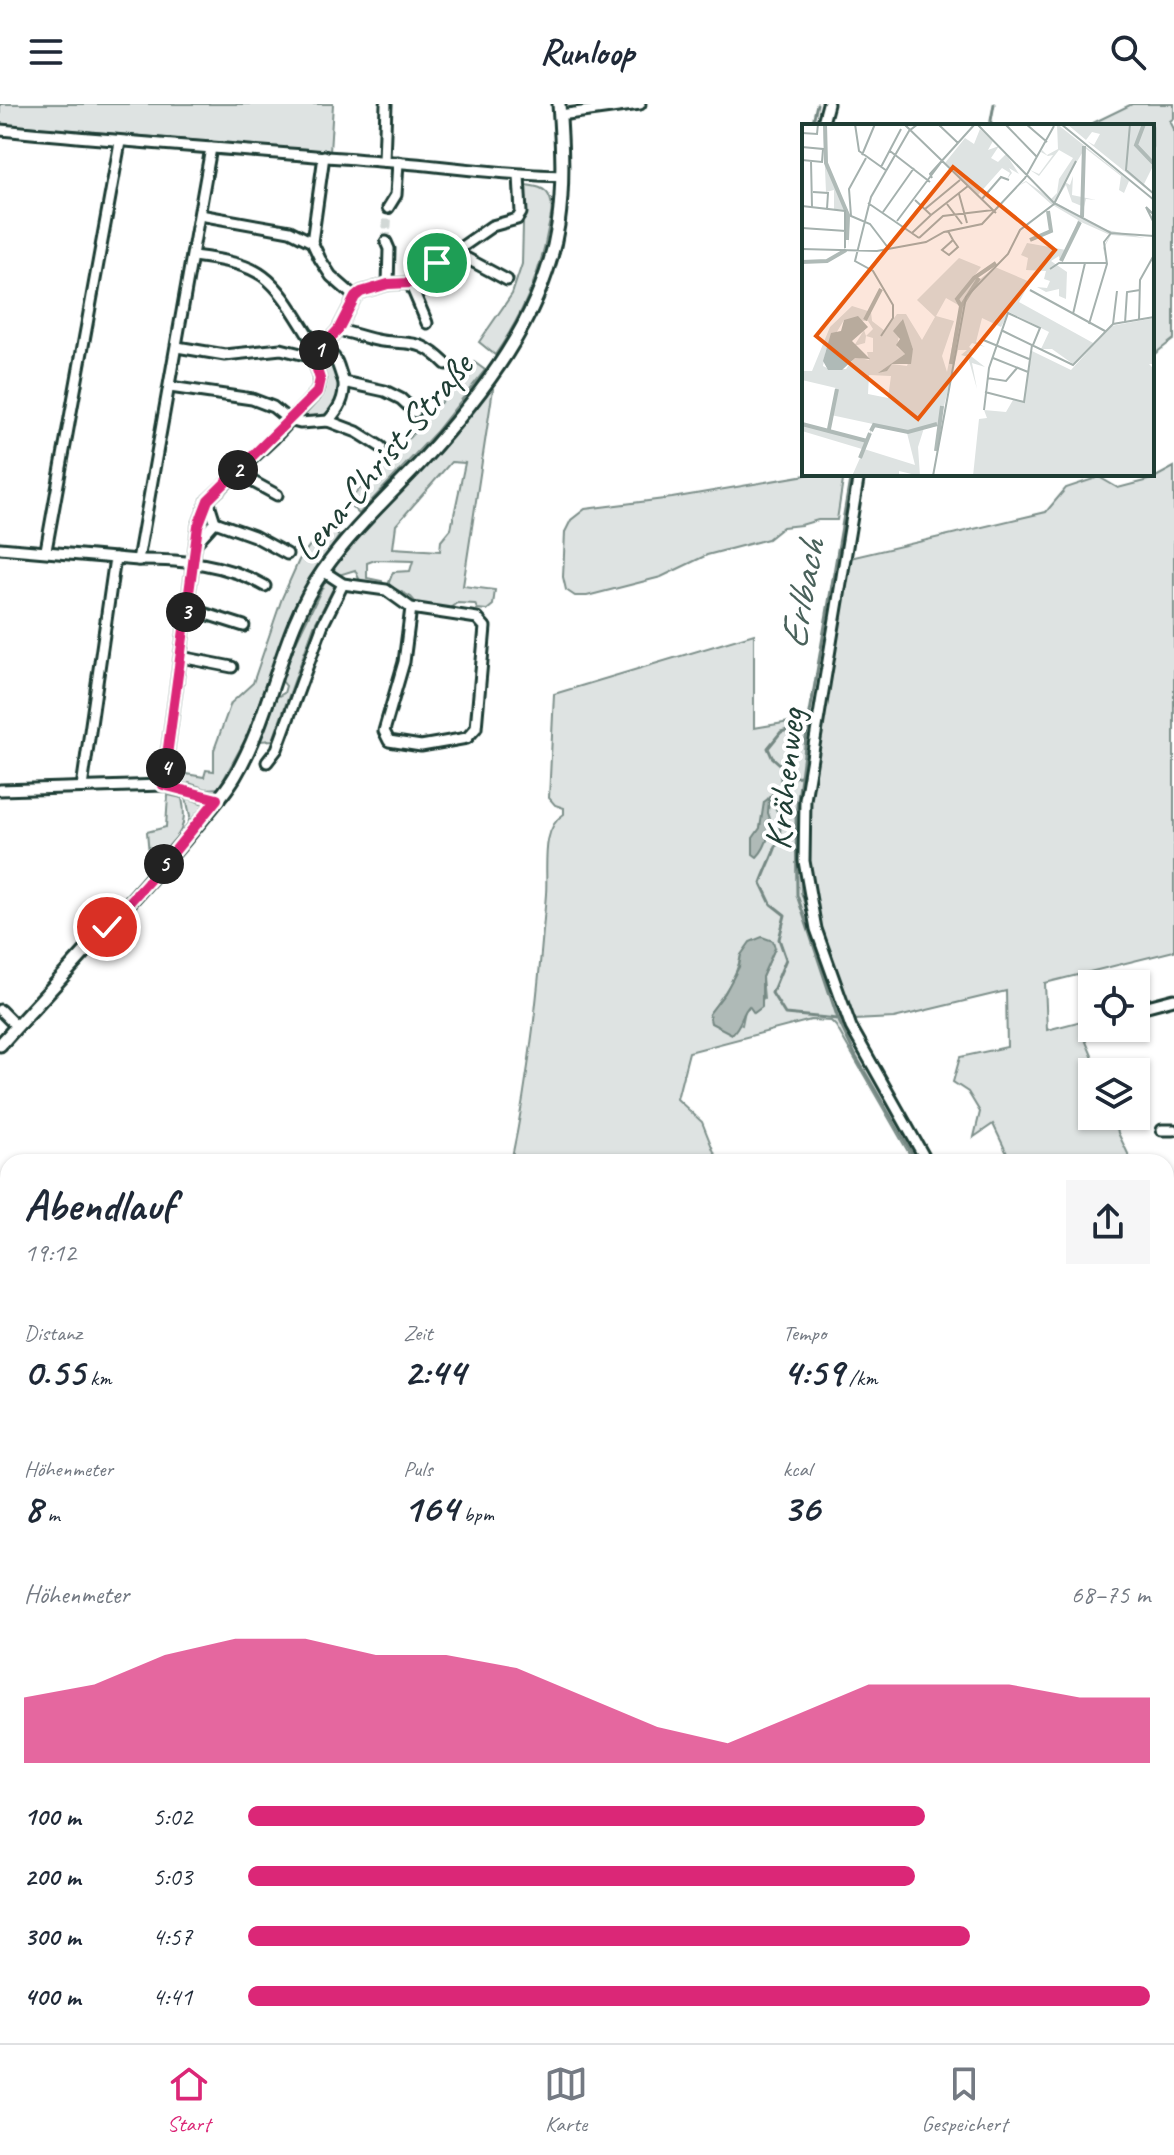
<!DOCTYPE html>
<html lang="de">
<meta charset="utf-8">
<style>
body{margin:0;font-family:Caveat,sans-serif;background:#f6f6f7;color:#1f2937;height:100vh;display:flex;flex-direction:column;font-size:30px;white-space:nowrap}
*{box-sizing:border-box;margin:0}
p{font-size:26px;color:#747a83}
.icon{flex:none;width:44px;height:44px;fill:none;stroke:currentColor;stroke-width:2;stroke-linecap:round;stroke-linejoin:round}
.map{position:relative;flex:1;overflow:hidden}
.details{position:absolute;left:0px;top:1050px;width:1174px;height:890px;display:flex;flex-direction:column;background:#fff;border-radius:24px 24px 0 0;box-shadow:0 2px 6px #0004}
.details>*{flex:none}
.buttons{position:absolute;left:1078px;top:866px;display:grid;gap:16px}
.buttons a{display:grid;place-items:center;width:72px;height:72px;border-radius:0px;background:#fff;box-shadow:0 2px 6px #0004;font-size:40px}
.pin{position:absolute;display:grid;place-items:center;width:68px;height:68px;color:#fff;margin:-34px;border:4px solid #fff;border-radius:50%;box-shadow:0 2px 8px #0007}
.km{position:absolute;width:40px;height:40px;margin:-20px;border-radius:50%;background:#222;color:#fff;font-size:22px;line-height:40px;text-align:center}
.round{display:grid;place-items:center;flex:none;width:84px;height:84px;border-radius:0px;background:#f6f6f7}
.summary{display:flex;align-items:center;justify-content:space-between;height:136px;padding:0 24px}
h1{font-size:44px;font-weight:700;line-height:60px}
.stats{display:grid;grid-template-columns:repeat(3,1fr);gap:12px;height:136px;padding:8px 24px}
.stats div{display:grid;align-content:center}
.stats b{font-size:40px;font-weight:700}
.stats small{font-size:22px;font-weight:400}
.stats p{font-size:22px}
.chart{height:224px;padding:16px 24px}
.chart p{display:flex;justify-content:space-between}
.chart svg{width:100%;height:144px;margin-top:8px;fill:#db2777;opacity:.7}
ul{padding:0 24px;list-style:none;font-size:26px}
li{display:grid;grid-template-columns:128px 96px 1fr;align-items:center;height:60px}
li i{height:20px;border-radius:10px;background:#db2777}
header{display:flex;justify-content:space-between;align-items:center;height:104px;padding:0 24px;background:#fff;font-size:36px;font-weight:700}
.menu{display:flex;justify-content:space-around;align-items:center;height:112px;border-top:2px solid #e0e1e3;background:#fff;font-size:22px;color:#747a83}
.menu a{display:grid;justify-items:center;gap:4px}
.menu .active{color:#db2777}
.map>svg:first-child{display:block}
.green{fill:#dee3e2;stroke:#7e908b;stroke-width:2;fill-rule:evenodd}
.water{fill:#afbab7;stroke:#758883;stroke-width:2}
.lines{fill:none;stroke-linecap:round;stroke-linejoin:round}
.stream{stroke:#758883;stroke-width:3}
.minor-tunnel{stroke:#d2d8d6;stroke-width:9;stroke-dasharray:9 4.5;stroke-linecap:butt}
.minor-casing{stroke:#1f3d34;stroke-width:15}
.tertiary-casing{stroke:#1f3d34;stroke-width:17}
.minor{stroke:#fff;stroke-width:9}
.tertiary{stroke:#fff;stroke-width:11}
.route-casing{stroke:#fff;stroke-width:16}
.route{stroke:#db2777;stroke-width:10}
.labels{text-anchor:middle;stroke-width:8;stroke-linejoin:round;paint-order:stroke}
.street-label{font-size:38px;fill:#1f3d34;stroke:#fff}
.water-label{font-size:40px;font-style:italic;fill:#4a625b;stroke:#fff}
.inset-river{fill:none;stroke:#afbab7;stroke-width:4}
.inset-road{fill:none;stroke:#a5b1ae;stroke-width:2}
.view{fill:#e8590c;fill-opacity:0.15;stroke:#e8590c;stroke-width:4}
.inset-edge{fill:none;stroke:#1f3d34;stroke-width:4}
</style>
<header><svg class="icon" aria-label="menu" viewBox="0 0 24 24"><path d="M4 6h16M4 12h16M4 18h16"/></svg>Runloop<svg class="icon" aria-label="search" viewBox="0 0 24 24"><circle cx="10" cy="10" r="6"/><path d="M15 15l6 6"/></svg></header>
<div class="map">
<svg width="1174" height="1939" viewBox="0 0 1174 1939">
<rect width="100%" height="100%" fill="#fff"/>
<filter id="ink" filterUnits="userSpaceOnUse"><feTurbulence type="fractalNoise" baseFrequency=".0125" numOctaves="2"/><feDisplacementMap in="SourceGraphic" scale="16" xChannelSelector="R" yChannelSelector="G"/><feConvolveMatrix kernelMatrix="1 2 1 2 8 2 1 2 1" color-interpolation-filters="sRGB"/></filter>
<g filter="url(#ink)">
<g class="green">
<polygon points="0,0 333,0 330,48 0,20"/>
<polygon points="1132,0 1174,0 1174,14 1170,17 1174,25 1174,235 1152,252 1152,22 1087,22"/>
<path d="M 524,81 C 535,82 546,83 550,94 C 554,104 550,116 548,125 C 540,172 522,212 495,251 L 479,238 L 512,190 L 522,160 Z"/>
<polygon points="327,251 332,256 343,288 326,315 293,315 323,275 319,252"/>
<polygon points="474,258 485,266 436,328 359,410 347,398 427,315"/>
<path d="M 493,285 L 463,482 L 495,486 L 493,501 L 487,506 L 477,505 L 475,500 L 457,499 L 450,504 L 417,500 L 411,493 L 388,481 L 393,468 L 410,467 L 413,457 L 375,456 L 367,459 L 367,474 L 382,477 L 383,480 L 360,477 L 355,466 L 339,471 L 335,468 L 333,461 L 439,344 L 488,286 ZM 451,358 L 465,359 L 451,425 L 441,437 L 440,447 L 393,444 L 396,421 Z"/>
<path d="M 1174,363 L 1174,847 L 1045,879 L 1047,926 L 1089,915 L 1092,917 L 1092,924 L 1101,924 L 1084,933 L 1095,959 L 1115,961 L 1111,968 L 1092,968 L 1092,1012 L 1115,1012 L 1118,1029 L 1132,1058 L 1011,1058 L 993,1020 L 974,1033 L 980,1008 L 968,988 L 953,978 L 960,953 L 1007,943 L 1006,887 L 894,914 L 854,916 L 867,949 L 933,1058 L 914,1058 L 836,922 L 831,917 L 811,916 L 689,948 L 677,995 L 702,1018 L 718,1058 L 511,1058 C 530,970 539,880 546,790 C 548,764 540,725 564,710 L 564,704 L 555,701 L 549,694 L 554,590 L 754,530 L 754,624 L 813,614 L 799,714 L 801,788 L 841,916 L 853,916 L 820,824 L 807,756 L 809,697 L 850,454 L 1046,408 L 1066,384 L 1099,373 L 1118,384 L 1152,375 ZM 775,844 L 762,873 L 764,894 L 745,906 L 742,921 L 709,910 C 723,892 737,873 741,851 Z"/>
<polygon points="812,370 844,370 837,416 818,416 801,421 783,423 768,435 707,451 661,473 587,492 575,492 566,486 563,473 565,428 571,416 585,405 672,394"/>
<path d="M 325,421 L 339,432 L 298,495 L 246,634 L 219,684 L 206,685 L 189,679 L 187,682 C 177,678 175,670 173,660 L 181,661 L 180,669 L 204,673 L 206,666 L 214,667 L 214,646 L 231,599 L 253,579 L 282,494 L 299,456 Z"/>
<polygon points="326,476 335,481 314,522 273,636 260,637 275,594 284,589 286,582 282,577 295,540"/>
<path d="M 168,691 L 182,694 C 190,730 173,736 150,761 L 147,728 L 166,723 Z"/>
<polygon points="186,693 204,700 205,706 192,723 188,721 190,712"/>
<polygon points="1166,1135 1174,1138 1174,1166 1166,1173"/>
<polygon points="1166,1463 1174,1477 1174,1533 1166,1536"/>
<polygon points="1174,1585 1174,1939 837,1939 832,1932 1166,1932 1166,1588"/>
<polygon points="76,1932 152,1932 153,1933 150,1939 77,1939"/>
<polygon points="385,1932 605,1932 610,1939 385,1939"/>
</g>
<g class="water">
<path d="M 769,694 L 768,709 C 774,720 767,743 757,753 L 753,750 L 753,734 L 760,724 L 764,698 Z"/>
<path d="M 762,833 L 773,837 L 775,844 L 762,873 L 762,903 L 754,909 L 749,902 C 741,910 743,919 732,930 L 711,919 L 709,910 L 725,889 L 739,863 L 741,851 L 750,838 Z"/>
<polygon points="152,1932 385,1932 385,1939 150,1939"/>
</g>
<g class="lines">
<g class="stream">
<polyline points="812,22 817,0"/>
<polyline points="990,22 994,0"/>
<path d="M 851,370 L 808,620 L 781,628 L 768,644 L 772,653 L 781,661 L 781,681 L 769,694 C 772,699 778,705 779,711 C 785,733 768,758 761,779 L 771,800 L 785,811 L 779,835 L 786,855 L 772,889 L 785,910 L 838,915 L 856,953 L 917,1058"/>
<polyline points="808,620 796,710 797,791 838,915"/>
<polyline points="781,681 792,673 801,672"/>
<polyline points="0,1152 8,1151"/>
<polyline points="1166,1490 1174,1504"/>
</g>
<polyline class="minor-tunnel" points="386,138 388,104"/>
<defs>
<g id="minor">
<polyline points="560,11 640,0"/>
<polyline points="822,22 828,0"/>
<path d="M 0,26 C 126,38 252,47 379,57 C 440,61 500,71 562,72"/>
<polyline points="324,52 312,138 320,155 331,172 355,193"/>
<polyline points="384,57 386,0"/>
<polyline points="388,104 396,91 398,58"/>
<polyline points="200,111 290,127 312,138"/>
<polyline points="386,138 389,145 388,180"/>
<polyline points="453,147 507,176"/>
<path d="M 193,152 C 265,161 271,171 308,231 C 313,240 324,242 331,250 C 339,257 339,268 344,278 L 385,287 L 401,295 L 415,308"/>
<polyline points="410,179 427,219"/>
<path d="M 338,226 C 353,229 368,235 382,237 C 415,241 420,235 446,260"/>
<polyline points="177,243 225,251 281,245 313,253"/>
<polyline points="170,283 252,295 273,303 289,316 300,319 328,317 357,328 381,343"/>
<path d="M 328,317 C 339,305 345,295 344,278"/>
<polyline points="235,368 277,391"/>
<polyline points="859,370 805,696 804,757 816,825 851,923 927,1058"/>
<polyline points="215,418 254,432 287,450"/>
<polyline points="196,439 215,418 208,396"/>
<polyline points="0,444 115,454 82,683"/>
<polyline points="46,446 120,38"/>
<polyline points="115,454 138,456 211,44"/>
<path d="M 138,456 C 184,456 225,459 265,482"/>
<polyline points="323,467 343,480 386,486 411,504 404,558 384,627 389,637 421,642 467,634 476,624 485,523 477,514 411,504"/>
<polyline points="187,504 244,522"/>
<polyline points="181,553 232,563"/>
<polyline points="267,658 277,645 323,520 343,480"/>
<polyline points="163,681 198,422 208,396 273,335 317,288 320,275 313,253 338,226 355,193 361,188 388,180 410,179 492,122 517,115 521,109 519,71"/>
<polyline points="0,686 163,681 217,695"/>
<polyline points="1136,905 1174,895"/>
<polyline points="0,906 17,923"/>
<polyline points="1162,1026 1174,1026"/>
<polyline points="0,1167 8,1166"/>
<polyline points="1166,1474 1174,1487"/>
</g>
<path id="tertiary" d="M 0,941 C 62,872 126,805 186,734 C 202,714 222,694 235,672 C 273,608 280,528 323,467 C 351,427 387,394 420,359 C 481,292 544,213 558,121 C 564,81 562,40 559,0"/>
</defs>
<use href="#minor" class="minor-casing"/>
<use href="#tertiary" class="tertiary-casing"/>
<use href="#minor" class="minor"/>
<use href="#tertiary" class="tertiary"/>
</g>
</g>
<g class="lines" filter="url(#ink)">
<defs>
<polyline id="route" points="107,823 165,759 217,695 163,681 198,422 208,396 317,288 320,275 313,253 338,226 355,193 361,188 388,180 410,179 437,159"/>
</defs>
<use href="#route" class="route-casing"/>
<use href="#route" class="route"/>
</g>
<g class="labels">
<g class="street-label">
<text transform="translate(382 353) rotate(-50)" y="13">Lena-Christ-Straße</text>
<text transform="translate(784 675) rotate(-84)" y="13">Krähenweg</text>
</g>
<g class="water-label">
<text transform="translate(801 490) rotate(-80)" y="14">Erlbach</text>
</g>
</g>
<g transform="translate(802 20)">
<rect width="352" height="352" fill="#fff"/>
<path d="M 21,0 L 24,39 L 48,91 L 46,123 L 46,92 L 43,86 L 32,85 L 32,66 L 24,68 ZM 255,0 L 327,57 L 322,69 L 317,66 L 319,52 L 283,24 L 263,58 L 268,61 L 271,52 L 270,71 L 294,76 L 284,75 L 282,83 L 270,78 L 264,61 L 253,78 L 301,105 L 343,114 L 309,111 L 302,124 L 304,136 L 301,124 L 308,111 L 279,98 L 272,108 L 276,96 L 249,80 L 224,58 L 216,62 L 224,57 L 249,75 L 255,69 L 257,55 L 271,34 L 257,26 L 237,52 L 228,46 L 237,50 L 251,31 L 246,32 L 239,28 L 240,26 L 245,31 L 256,25 ZM 265,0 L 352,0 L 352,40 L 342,60 L 352,71 L 285,17 L 292,21 L 298,10 L 290,8 L 284,16 ZM 178,5 L 191,17 L 186,26 L 197,22 L 189,34 L 196,38 L 204,30 L 217,50 L 207,44 L 210,49 L 205,55 L 208,49 L 200,44 L 176,71 L 143,39 L 163,14 L 172,20 ZM 225,119 L 264,126 L 258,138 L 257,132 L 249,137 L 265,148 L 264,175 L 257,172 L 257,165 L 244,168 L 235,163 L 245,164 L 248,157 L 242,155 L 244,147 L 224,146 L 226,134 L 219,131 ZM 157,134 L 179,143 L 173,151 L 178,155 L 193,143 L 228,158 L 217,178 L 293,220 L 271,240 L 250,225 L 239,225 L 247,208 L 207,188 L 199,203 L 180,194 L 174,218 L 183,223 L 170,219 L 167,223 L 174,228 L 165,229 L 183,243 L 170,239 L 175,265 L 166,233 L 159,231 L 165,226 L 156,226 L 137,302 L 122,304 L 116,323 L 118,352 L 97,347 L 97,352 L 50,352 L 62,325 L 113,341 L 105,309 L 72,302 L 65,316 L 71,300 L 29,291 L 34,264 L 0,256 L 0,247 L 10,247 L 28,203 L 50,182 L 69,188 L 70,197 L 83,207 L 95,190 L 104,190 L 120,216 L 133,193 L 115,176 ZM 144,174 L 158,182 L 145,248 L 140,232 L 152,197 L 134,192 ZM 100,195 L 111,225 L 105,242 L 90,240 L 103,230 L 95,223 ZM 42,196 L 66,197 L 71,205 L 64,212 L 62,206 L 52,222 L 63,219 L 64,212 L 71,214 L 71,228 L 65,228 L 67,236 L 53,233 L 44,245 L 27,245 L 21,242 L 24,226 ZM 67,251 L 89,252 L 86,274 L 66,270 ZM 352,194 L 352,240 L 347,240 L 352,245 L 352,352 L 171,352 L 177,295 L 185,294 L 182,286 L 204,288 L 211,276 L 222,277 L 230,227 L 269,246 L 309,202 ZM 0,300 L 64,316 L 60,325 L 0,307 Z" fill="#dee3e2" fill-rule="evenodd"/>
<path d="M 56,192 L 66,203 L 50,217 L 68,235 L 53,234 L 40,246 L 26,246 L 21,237 L 29,209 L 39,207 L 42,196 ZM 101,195 L 111,225 L 109,240 L 90,240 L 85,247 L 76,249 L 103,230 L 94,221 L 98,215 L 91,207 Z" fill="#afbab7"/>
<path class="inset-river" d="M 23,0 L 24,39 L 46,91 L 45,116M 342,0 L 334,21 L 351,39M 280,93 L 282,22M 228,116 L 249,107 L 246,87M 259,137 L 278,98M 0,138 L 25,137 L 44,126M 160,181 L 177,154M 63,196 L 79,165M 149,240 L 159,182 L 155,175 L 172,154 L 194,139M 0,300 L 65,317M 27,305 L 35,265M 69,307 L 72,301 L 106,308 L 135,300M 134,327 L 140,282M 58,334 L 68,309"/>
<path class="inset-road" d="M 53,0 L 57,27 L 85,47M 102,0 L 194,89M 136,0 L 156,19M 175,0 L 252,79 L 309,109 L 352,112M 203,0 L 235,33M 224,0 L 245,18M 259,0 L 352,76M 328,0 L 324,46 L 352,70M 0,9 L 15,10 L 16,0M 0,23 L 21,25 L 20,38 L 0,36M 88,27 L 128,58M 60,31 L 73,0M 64,34 L 47,65 L 49,92 L 68,100 L 87,125M 9,37 L 10,83M 79,43 L 99,5M 130,54 L 128,50 L 173,0M 11,68 L 26,69 L 25,85M 157,70 L 165,99M 180,75 L 199,53 L 207,56M 66,79 L 117,114M 145,80 L 160,100M 0,82 L 43,87 L 43,124M 123,85 L 158,56M 81,88 L 112,44M 129,91 L 166,62M 352,91 L 344,83 L 352,99M 95,97 L 140,37M 0,104 L 44,107M 146,107 L 151,116 L 140,126 L 147,131 L 156,123 L 151,116M 110,109 L 129,91 L 113,76M 117,114 L 141,92 L 191,86M 0,125 L 75,127 L 124,118 L 142,108 L 180,100 L 223,54 L 252,2M 248,145 L 257,139 L 305,139M 228,166 L 303,207M 271,190 L 283,139M 337,196 L 338,156 L 352,131M 323,199 L 325,168 L 338,166M 287,200 L 305,140 L 302,118 L 309,109M 311,200 L 315,167M 199,206 L 271,241 L 311,200 L 352,193M 79,212 L 91,194 L 91,181 L 71,147 L 53,137 L 69,73 L 107,7 L 116,0M 179,215 L 227,235M 191,234 L 226,248M 185,254 L 204,257 L 215,244M 183,268 L 222,278 L 230,221M 182,286 L 187,244 L 206,189 L 238,204 L 231,221M 131,352 L 164,173 L 206,130 L 218,106 L 252,80 L 274,37"/>
<path class="view" d="M 151,43 L 253,126 L 116,295 L 14,212 Z"/>
<rect width="352" height="352" class="inset-edge"/>
</g>
</svg>
<div class="buttons">
<a><svg class="icon" aria-label="locate" viewBox="0 0 24 24"><circle cx="12" cy="12" r="6"/><path d="M12 2v4M12 18v4M2 12h4M18 12h4"/></svg></a>
<a><svg class="icon" aria-label="layers" viewBox="0 0 24 24"><path d="M12 4l9 5-9 5-9-5zM3 14l9 5 9-5"/></svg></a>
</div>
<div class="pin" style="left:437px;top:159px;background:#1e9e55"><svg class="icon" aria-label="arrive" viewBox="0 0 24 24"><path d="M6 21V4h12l-3 4 3 4H6"/></svg></div>
<div class="pin" style="left:107px;top:823px;background:#d93025"><svg class="icon" aria-label="check" viewBox="0 0 24 24"><path d="M5 12l5 5 9-10"/></svg></div>
<b class="km" style="left:319px;top:246px">1</b>
<b class="km" style="left:238px;top:366px">2</b>
<b class="km" style="left:186px;top:508px">3</b>
<b class="km" style="left:166px;top:664px">4</b>
<b class="km" style="left:164px;top:760px">5</b>
<section class="details">
<div class="summary"><div><h1>Abendlauf</h1><p>19:12</p></div><a class="round"><svg class="icon" aria-label="share" viewBox="0 0 24 24"><path d="M12 15V3M7 8l5-5 5 5M5 13v7h14v-7"/></svg></a></div>
<div class="stats">
<div><p>Distanz</p><b>0.55<small> km</small></b></div>
<div><p>Zeit</p><b>2:44</b></div>
<div><p>Tempo</p><b>4:59<small> /km</small></b></div>
</div>
<div class="stats">
<div><p>Höhenmeter</p><b>8<small> m</small></b></div>
<div><p>Puls</p><b>164<small> bpm</small></b></div>
<div><p>kcal</p><b>36</b></div>
</div>
<div class="chart"><p><span>Höhenmeter</span>68–75 m</p>
<svg viewBox="0 0 160 44" preserveAspectRatio="none"><path d="M0 44V24L10 20L20 11L30 6L40 6L50 11L60 11L70 15L80 24L90 33L100 38L110 29L120 20L130 20L140 20L150 24L160 24V44z"/></svg>
</div>
<ul>
<li><b>100 m</b>5:02<i style="width:75%"></i></li>
<li><b>200 m</b>5:03<i style="width:74%"></i></li>
<li><b>300 m</b>4:57<i style="width:80%"></i></li>
<li><b>400 m</b>4:41<i style="width:100%"></i></li>
</ul>
</section>
</div>
<nav class="menu">
<a class="active"><svg class="icon" aria-label="home" viewBox="0 0 24 24"><path d="M3 11l9-7 9 7M6 9v11h12V9"/></svg>Start</a>
<a><svg class="icon" aria-label="map" viewBox="0 0 24 24"><path d="M3 6l6-2 6 2 6-2v14l-6 2-6-2-6 2zM9 4v14M15 6v14"/></svg>Karte</a>
<a><svg class="icon" aria-label="saved" viewBox="0 0 24 24"><path d="M7 4h10v16l-5-4-5 4z"/></svg>Gespeichert</a>
</nav>
